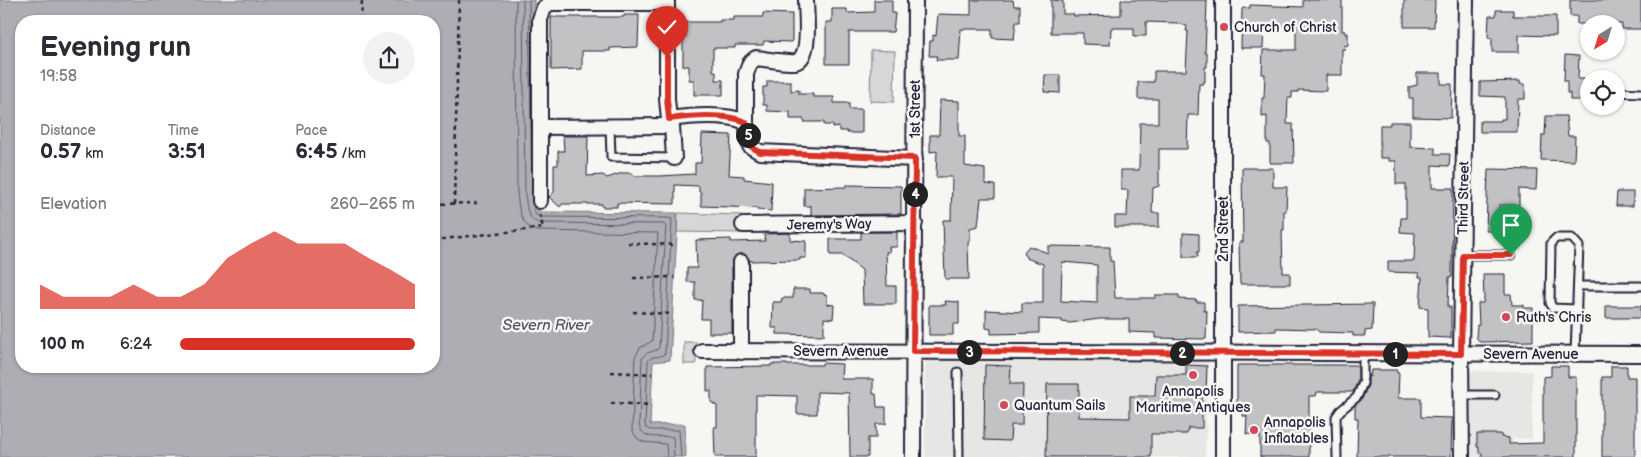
<!DOCTYPE html>
<meta charset="utf-8">
<style>
body{margin:0;font-family:"Balsamiq Sans",sans-serif;background:#f2f2f3;color:#2b2b33;height:100vh;display:flex;flex-direction:column;font-size:19px;white-space:nowrap}
*{box-sizing:border-box;margin:0}
p{font-size:16px;color:#7c7c81}
.icon{flex:none;width:28px;height:28px;fill:none;stroke:currentColor;stroke-width:2;stroke-linecap:round;stroke-linejoin:round}
.map{position:relative;flex:1;overflow:hidden}
.details{position:absolute;left:15px;top:15px;width:425px;height:358px;display:flex;flex-direction:column;background:#fff;border-radius:20px;box-shadow:0 1px 4px #0004}
.details>*{flex:none}
.needle{width:32px;rotate:218deg}
.tools{position:absolute;left:1580px;top:15px;display:grid;gap:10px}
.tools a{display:grid;place-items:center;width:45px;height:45px;border-radius:50%;background:#fff;box-shadow:0 1px 4px #0004;font-size:25px}
.pin{position:absolute;display:grid;place-items:center;width:42px;height:42px;color:#fff;margin:-51px -21px;border-radius:50% 50% 50% 0;rotate:-45deg;box-shadow:0 0 5px #0007}
.pin .icon{rotate:45deg}
.km{position:absolute;width:25px;height:25px;margin:-12px;border-radius:50%;background:#222;color:#fff;font-size:14px;line-height:25px;text-align:center}
.round{display:grid;place-items:center;flex:none;width:52px;height:52px;border-radius:26px;background:#f2f2f3}
.summary{display:flex;align-items:center;justify-content:space-between;height:85px;padding:0 25px}
h1{font-size:28px;font-weight:700;line-height:38px}
.figures{display:grid;grid-template-columns:repeat(3,1fr);gap:8px;height:85px;padding:5px 25px}
.figures div{display:grid;align-content:center}
.figures b{font-size:21px;font-weight:700}
.figures small{font-size:14px;font-weight:400}
.figures p{font-size:14px}
.chart{height:140px;padding:10px 25px}
.chart p{display:flex;justify-content:space-between}
.chart svg{width:100%;height:90px;margin-top:5px;fill:#d93025;opacity:.7}
ul{padding:0 25px;list-style:none;font-size:16px}
li{display:grid;grid-template-columns:80px 60px 1fr;align-items:center;height:38px}
li i{height:12px;border-radius:6px;background:#d93025}
.map>svg:first-child{display:block}
.built{fill:#e6e6e4}
.green{fill:#d7d7d7;stroke:#7c7c89}
.water{fill:#adadb3;stroke:#757583;fill-rule:evenodd}
.lines{fill:none;stroke-linecap:round;stroke-linejoin:round}
.shore{stroke:#5a5a6b;stroke-width:1}
.building{fill:#c2c2c4;stroke:#22223b;fill-rule:evenodd}
.service-casing{stroke:#22223b;stroke-width:11}
.minor-casing{stroke:#22223b;stroke-width:18}
.path{stroke:#22223b;stroke-width:2.5;stroke-dasharray:4 4;stroke-linecap:butt}
.service{stroke:#f6f6f2;stroke-width:7}
.minor{stroke:#f6f6f2;stroke-width:14}
.route-casing{stroke:#fff;stroke-width:10}
.route{stroke:#d93025;stroke-width:6}
.poi-dot{fill:#d1495b;stroke:#f6f6f2;stroke-width:2}
.labels{text-anchor:middle;stroke-width:5;stroke-linejoin:round;paint-order:stroke}
.poi-label{font-size:14px;fill:#22223b;stroke:#f6f6f2;text-anchor:start}
.street-label{font-size:14px;fill:#22223b;stroke:#f6f6f2}
.water-label{font-size:15px;font-style:italic;fill:#535365;stroke:#f6f6f2}
</style>
<div class="map">
<svg width="1641" height="457" viewBox="0 0 1641 457">
<rect width="100%" height="100%" fill="#f6f6f2"/>
<filter id="ink" filterUnits="userSpaceOnUse"><feTurbulence type="fractalNoise" baseFrequency=".02" numOctaves="2"/><feDisplacementMap in="SourceGraphic" scale="10" xChannelSelector="R" yChannelSelector="G"/><feConvolveMatrix kernelMatrix="1 2 1 2 8 2 1 2 1" color-interpolation-filters="sRGB"/></filter>
<g filter="url(#ink)">
<g class="built">
<polygon points="925,358 1208,360 1205,457 925,457"/>
<polygon points="1467,371 1532,371 1532,439 1513,438 1513,457 1465,457"/>
</g>
<g class="green">
<polygon points="871,50 895,51 894,102 870,101"/>
<polygon points="678,213 741,215 741,233 677,232"/>
<rect x="684" y="342" width="12" height="22"/>
</g>
<path class="water" d="M 0,0 L 534,0 L 536,193 L 539,212 L 677,213 L 677,232 L 670,360 L 653,362 L 650,425 L 685,424 L 686,457 L 0,457 ZM 21,21 L 434,21 L 434,366 L 21,366 Z"/>
<g class="lines">
<g class="shore">
<path d="M 516,0 L 517,193 C 519,209 520,226 537,231 L 658,233 L 652,341 L 640,348 L 635,357 L 632,430 L 637,438 L 643,442 L 666,444 L 667,457"/>
<path d="M 523,0 L 525,194 C 527,206 526,220 540,223 L 663,224 L 666,226 L 659,348 C 654,353 646,350 642,359 L 639,424 C 642,442 660,435 673,437 L 674,457"/>
<polyline points="529,0 532,198"/>
<path d="M 533,205 L 535,214 L 540,217 L 669,218 L 672,219 L 665,353 C 661,359 652,354 648,361 L 645,424 L 646,428 L 650,430 L 679,430 L 681,457"/>
</g>
</g>
<g class="building">
<polygon points="874,0 892,0 892,13 895,13 893,32 849,32 849,64 826,64 826,22 832,22 832,9 847,9 847,13 874,12"/>
<polygon points="971,0 1013,0 1014,6 1020,6 1020,22 1016,22 1014,39 992,38 992,29 961,29 959,60 936,60 937,56 929,56 930,41 933,41 933,35 936,36 938,14 971,15"/>
<polygon points="1051,0 1063,1 1063,14 1074,14 1074,16 1121,15 1121,0 1206,0 1207,2 1205,53 1207,53 1207,67 1205,67 1205,82 1203,82 1203,84 1199,84 1198,115 1188,115 1187,149 1159,149 1159,186 1153,188 1152,213 1159,213 1159,227 1115,227 1115,216 1127,216 1128,190 1121,190 1121,170 1139,170 1140,123 1158,123 1158,99 1138,99 1138,82 1154,82 1154,71 1186,71 1188,31 1186,31 1187,26 1177,23 1146,22 1146,36 1134,36 1134,28 1111,28 1110,45 1083,44 1083,33 1051,33"/>
<polygon points="1303,0 1342,0 1342,31 1345,31 1345,34 1348,33 1348,45 1344,46 1345,49 1342,49 1342,75 1326,75 1326,91 1298,90 1298,92 1292,92 1292,98 1288,98 1287,124 1293,124 1294,163 1270,163 1270,143 1267,143 1267,116 1262,117 1262,98 1264,98 1265,74 1262,74 1263,50 1296,50 1296,26 1264,25 1263,48 1241,48 1242,9 1243,8 1250,8 1250,5 1303,7"/>
<polygon points="1404,0 1435,0 1434,27 1404,27"/>
<polygon points="1570,0 1641,0 1641,29 1622,29 1622,24 1577,24 1577,16 1570,16"/>
<polygon points="1496,10 1513,10 1513,16 1556,16 1556,36 1519,35 1519,52 1492,52 1492,38 1488,38 1489,16 1496,16"/>
<polygon points="763,13 792,14 792,42 764,41 763,45 735,45 735,48 713,48 713,71 716,71 716,80 723,80 723,95 694,95 694,80 689,80 689,66 683,66 683,36 686,37 686,22 720,22 720,20 734,20 734,17 763,17"/>
<polygon points="624,15 639,15 638,47 610,48 610,51 582,51 582,69 551,70 551,17 624,17"/>
<polygon points="1565,55 1579,56 1578,79 1584,79 1584,100 1570,100 1570,93 1567,93 1567,81 1564,81"/>
<polygon points="1417,73 1441,73 1441,84 1452,84 1451,118 1413,117 1413,98 1409,98 1409,87 1417,85"/>
<polygon points="1045,75 1060,75 1060,93 1044,92"/>
<polygon points="767,81 791,81 791,91 799,90 799,94 813,94 813,97 834,97 834,103 849,103 849,109 862,109 862,133 847,133 847,131 839,131 839,127 833,128 833,125 824,125 824,122 804,122 804,119 790,119 790,112 767,111 767,105 763,105 763,87 767,87"/>
<polygon points="1520,81 1520,84 1525,84 1525,99 1518,99 1517,132 1480,132 1480,121 1501,121 1501,119 1505,119 1505,97 1480,96 1480,82"/>
<polygon points="940,100 959,101 959,136 965,136 965,166 985,169 985,184 995,185 995,198 981,198 978,226 970,228 970,242 968,242 969,279 945,279 943,220 951,220 952,177 936,177 937,151 930,152 930,135 939,135"/>
<polygon points="1546,116 1566,116 1568,136 1575,136 1574,161 1541,160 1542,135 1545,135"/>
<polygon points="1390,122 1410,122 1410,147 1435,148 1435,154 1450,154 1449,166 1432,165 1432,188 1453,188 1452,271 1452,277 1449,277 1448,307 1451,307 1451,338 1428,337 1428,308 1420,307 1422,277 1419,277 1419,273 1388,272 1388,261 1414,261 1415,233 1400,232 1401,218 1406,218 1406,184 1396,184 1396,161 1389,161 1389,158 1380,158 1380,125 1390,125"/>
<polygon points="702,134 731,135 729,175 744,176 744,179 772,182 771,211 757,210 757,208 701,206 701,192 699,192 699,186 675,185 675,204 617,203 617,207 602,207 602,204 562,204 560,207 549,197 554,192 554,165 558,165 558,151 564,151 563,136 588,136 587,176 603,175 607,178 622,173 631,173 635,176 660,176 695,174 695,163 701,163"/>
<polygon points="1242,168 1273,168 1273,187 1287,187 1286,211 1284,211 1284,230 1282,230 1283,273 1290,273 1290,284 1240,284 1239,242 1243,242"/>
<polygon points="1488,169 1537,170 1536,190 1519,189 1519,205 1499,205 1499,231 1486,231"/>
<polygon points="846,185 901,186 901,214 811,215 811,206 804,206 804,188 846,187"/>
<polygon points="1617,192 1633,192 1633,206 1616,206"/>
<polygon points="861,232 897,232 897,247 889,247 890,252 886,252 887,286 896,286 896,304 863,304 862,270 842,255 830,255 830,239 861,239"/>
<polygon points="790,233 790,240 806,241 806,258 800,258 800,260 750,261 745,254 736,255 732,262 732,333 709,333 709,319 701,319 702,300 695,300 695,282 687,282 687,268 697,268 696,240 731,239 731,242 765,241 764,234"/>
<polygon points="1183,233 1199,234 1199,252 1197,252 1198,257 1183,257"/>
<path d="M 1029,246 L 1048,253 L 1048,246 L 1110,247 L 1110,261 L 1113,261 L 1115,298 L 1155,298 L 1155,295 L 1179,295 L 1179,299 L 1197,300 L 1196,302 L 1204,302 L 1204,311 L 1207,311 L 1206,339 L 1155,338 L 1155,333 L 1129,332 L 1129,319 L 1099,319 L 1070,323 L 1062,322 L 1062,320 L 1039,319 L 1039,333 L 991,334 L 991,329 L 986,328 L 986,310 L 1022,312 L 1022,303 L 1043,303 L 1043,264 L 1026,258 L 1024,252 ZM 1062,262 L 1097,265 L 1097,303 L 1061,301 Z"/>
<polygon points="1483,274 1505,274 1505,294 1511,294 1512,305 1524,305 1524,308 1533,308 1533,341 1480,342 1476,337 1477,325 1479,325 1478,303 1483,303 1484,298"/>
<polygon points="793,289 810,289 810,293 823,293 823,294 827,295 827,304 834,305 833,319 824,318 824,335 777,334 777,328 772,328 773,302 781,302 782,298 793,298"/>
<polygon points="945,301 959,302 959,324 953,324 953,335 929,335 929,305 946,305"/>
<polygon points="1373,304 1372,330 1365,331 1365,336 1353,336 1353,333 1319,332 1316,329 1276,328 1276,331 1238,332 1238,306"/>
<rect x="1606" y="306" width="35" height="12"/>
<polygon points="822,363 842,364 841,379 873,379 873,394 876,394 877,407 886,407 886,424 876,424 876,438 868,438 868,457 850,457 849,393 817,392 817,414 797,414 797,396 756,395 756,457 715,457 714,427 717,427 717,406 711,402 711,391 707,391 707,367 771,366 771,364 787,364 787,365 822,365"/>
<polygon points="985,365 1011,366 1010,384 1023,384 1022,425 1011,425 1010,441 984,440"/>
<polygon points="1186,365 1207,366 1206,392 1202,392 1202,428 1188,428 1187,434 1151,434 1151,457 1046,457 1047,384 1079,384 1079,417 1130,418 1130,396 1155,396 1156,375 1186,375"/>
<polygon points="1237,365 1355,365 1358,367 1358,380 1353,392 1317,392 1316,396 1309,396 1309,457 1260,457 1260,435 1246,434 1247,416 1243,416 1243,410 1237,410"/>
<polygon points="1551,366 1568,366 1568,377 1576,377 1576,457 1482,457 1482,453 1479,453 1479,447 1477,447 1477,434 1501,434 1501,437 1509,438 1509,444 1543,443 1543,377 1551,376"/>
<polygon points="1611,366 1627,366 1627,377 1635,377 1635,457 1602,457 1602,377 1611,377"/>
<polygon points="1371,370 1397,370 1397,373 1399,373 1398,398 1421,398 1421,417 1452,418 1451,457 1357,457 1358,418 1355,418 1355,405 1362,399 1368,385 1368,375 1370,377"/>
</g>
<g class="lines">
<defs>
<g id="service">
<polyline points="1616,92 1641,93"/>
<polyline points="610,127 611,157 674,158"/>
<polyline points="1463,255 1511,255"/>
<polyline points="1578,286 1641,286"/>
<polyline points="1575,354 1579,246 1572,238 1556,238 1551,243 1550,303 1553,308 1577,309"/>
<polyline points="958,372 959,457"/>
<polyline points="1363,378 1363,354"/>
<polyline points="1462,395 1495,395"/>
<polyline points="1337,457 1336,417 1340,411 1357,397 1363,383"/>
</g>
<g id="minor">
<polyline points="667,0 667,99 669,119 672,126 674,158"/>
<path d="M 669,119 C 691,116 725,113 746,122 L 750,146 L 760,152 L 915,159"/>
<path d="M 746,122 L 746,74 L 750,63 L 756,58 C 765,59 788,63 795,62 C 812,58 806,14 806,0"/>
<polyline points="540,127 672,126"/>
<polyline points="540,201 540,19 544,8 549,3 667,3"/>
<polyline points="743,225 915,223"/>
<polyline points="741,262 741,352"/>
<polyline points="702,351 1641,354"/>
<polyline points="913,457 915,0"/>
<polyline points="1223,457 1223,0"/>
<polyline points="1462,457 1461,354 1466,0"/>
</g>
</defs>
<use href="#service" class="service-casing"/>
<use href="#minor" class="minor-casing"/>
<g class="path">
<polyline points="361,21 362,0"/>
<polyline points="434,204 477,203"/>
<polyline points="454,204 459,0"/>
<polyline points="434,240 543,228 540,215"/>
<polyline points="628,243 675,245"/>
<polyline points="633,278 674,277"/>
<polyline points="633,312 672,314"/>
<polyline points="611,372 652,374"/>
<polyline points="611,403 651,405"/>
</g>
<use href="#service" class="service"/>
<use href="#minor" class="minor"/>
</g>
</g>
<g class="lines" filter="url(#ink)">
<defs>
<path id="route" d="M 667,57 L 667,99 L 669,119 C 691,116 725,113 746,122 L 750,146 L 760,152 L 915,158 L 913,351 L 1461,354 L 1463,255 L 1511,255"/>
</defs>
<use href="#route" class="route-casing"/>
<use href="#route" class="route"/>
</g>
<g class="poi-dot">
<circle cx="1224" cy="27" r="5"/>
<circle cx="1506" cy="317" r="5"/>
<circle cx="1193" cy="375" r="5"/>
<circle cx="1004" cy="405" r="5"/>
<circle cx="1254" cy="430" r="5"/>
</g>
<g class="labels">
<g class="poi-label">
<text x="1234" y="32">Church of Christ</text>
<text x="1516" y="322">Ruth's Chris</text>
<text x="1193" y="396" text-anchor="middle">Annapolis<tspan x="1193" dy="16">Maritime Antiques</tspan></text>
<text x="1014" y="410">Quantum Sails</text>
<text x="1264" y="427">Annapolis<tspan x="1264" dy="16">Inflatables</tspan></text>
</g>
<g class="street-label">
<text transform="translate(915 109) rotate(-90)" y="5">1st Street</text>
<text transform="translate(1463 198) rotate(-89)" y="5">Third Street</text>
<text transform="translate(829 224) rotate(-1)" y="5">Jeremy's Way</text>
<text transform="translate(1223 229) rotate(-90)" y="5">2nd Street</text>
<text x="841" y="356">Severn Avenue</text>
<text x="1531" y="359">Severn Avenue</text>
</g>
<g class="water-label">
<text x="546" y="330">Severn River</text>
</g>
</g>
</svg>
<div class="tools">
<a><svg class="needle" viewBox="-14 -14 28 28"><path d="M0-13l5 13h-10z" fill="#e53935"/><path d="M0 13l5-13h-10z" fill="#7c7c81"/></svg></a>
<a><svg class="icon" aria-label="locate" viewBox="0 0 24 24"><circle cx="12" cy="12" r="6"/><path d="M12 2v4M12 18v4M2 12h4M18 12h4"/></svg></a>
</div>
<div class="pin" style="left:1511px;top:255px;background:#1e9e55"><svg class="icon" aria-label="arrive" viewBox="0 0 24 24"><path d="M6 21V4h12l-3 4 3 4H6"/></svg></div>
<div class="pin" style="left:667px;top:57px;background:#d93025"><svg class="icon" aria-label="check" viewBox="0 0 24 24"><path d="M5 12l5 5 9-10"/></svg></div>
<b class="km" style="left:1395px;top:354px">1</b>
<b class="km" style="left:1182px;top:353px">2</b>
<b class="km" style="left:969px;top:352px">3</b>
<b class="km" style="left:915px;top:194px">4</b>
<b class="km" style="left:748px;top:135px">5</b>
<section class="details">
<div class="summary"><div><h1>Evening run</h1><p>19:58</p></div><a class="round"><svg class="icon" aria-label="share" viewBox="0 0 24 24"><path d="M12 15V3M7 8l5-5 5 5M5 13v7h14v-7"/></svg></a></div>
<div class="figures">
<div><p>Distance</p><b>0.57<small> km</small></b></div>
<div><p>Time</p><b>3:51</b></div>
<div><p>Pace</p><b>6:45<small> /km</small></b></div>
</div>
<div class="chart"><p><span>Elevation</span>260–265 m</p>
<svg viewBox="0 0 160 44" preserveAspectRatio="none"><path d="M0 44V32L10 38L20 38L30 38L40 32L50 38L60 38L70 32L80 19L90 12L100 6L110 12L120 12L130 12L140 19L150 25L160 32V44z"/></svg>
</div>
<ul>
<li><b>100 m</b>6:24<i style="width:100%"></i></li>
</ul>
</section>
</div>
